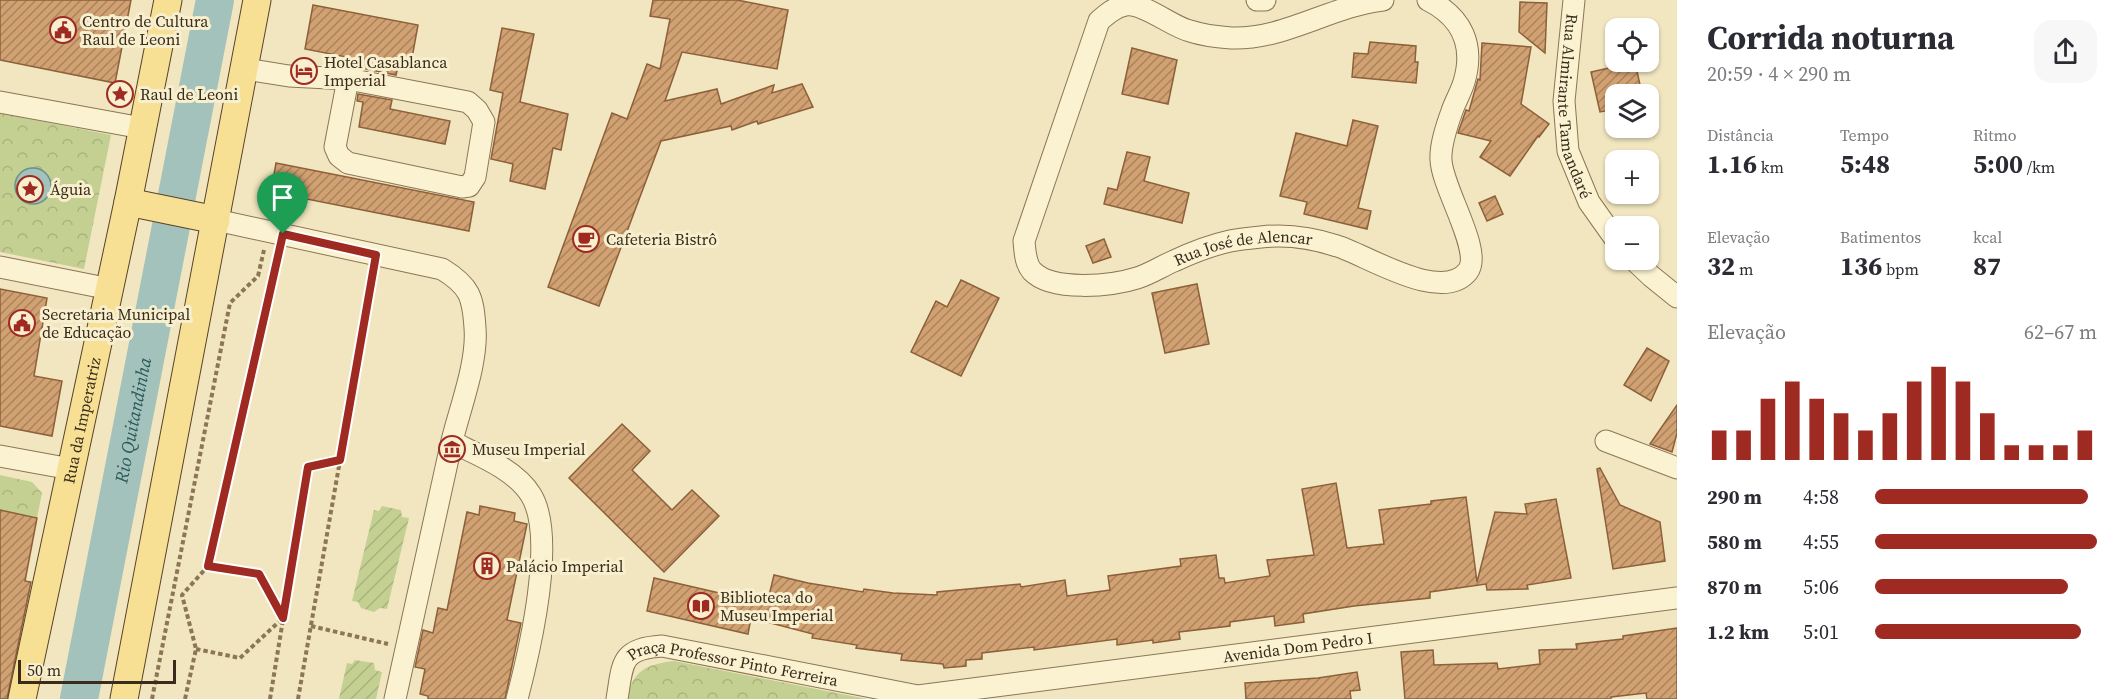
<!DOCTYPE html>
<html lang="pt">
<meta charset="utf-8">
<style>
body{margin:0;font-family:"Source Serif 4",serif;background:#f7f7f7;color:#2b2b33;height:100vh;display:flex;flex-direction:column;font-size:22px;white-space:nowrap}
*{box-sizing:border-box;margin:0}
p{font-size:20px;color:#7c7c81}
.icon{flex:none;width:33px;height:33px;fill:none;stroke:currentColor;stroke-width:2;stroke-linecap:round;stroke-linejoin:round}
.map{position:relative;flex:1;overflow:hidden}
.side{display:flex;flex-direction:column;background:#fff;width:450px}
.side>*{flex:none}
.controls{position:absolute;left:1605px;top:18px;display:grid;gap:12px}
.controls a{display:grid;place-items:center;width:54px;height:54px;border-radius:12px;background:#fff;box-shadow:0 2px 4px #0004;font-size:30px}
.scale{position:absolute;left:18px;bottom:15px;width:158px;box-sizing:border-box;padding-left:6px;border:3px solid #392c1c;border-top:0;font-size:16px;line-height:21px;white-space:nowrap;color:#392c1c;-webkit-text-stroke:4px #f8efcf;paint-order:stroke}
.pin{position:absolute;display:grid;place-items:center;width:51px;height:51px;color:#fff;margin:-62px -26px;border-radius:50% 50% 50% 0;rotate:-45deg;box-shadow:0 0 6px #0007}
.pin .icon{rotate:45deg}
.round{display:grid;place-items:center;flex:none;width:63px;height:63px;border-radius:18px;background:#f7f7f7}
.headline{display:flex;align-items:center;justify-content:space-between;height:102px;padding:0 30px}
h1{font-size:33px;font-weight:700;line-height:45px}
.metrics{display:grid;grid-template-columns:repeat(3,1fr);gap:9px;height:102px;padding:6px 30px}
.metrics div{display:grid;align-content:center}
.metrics b{font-size:26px;font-weight:700}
.metrics small{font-size:16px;font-weight:400}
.metrics p{font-size:16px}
.chart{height:168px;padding:12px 30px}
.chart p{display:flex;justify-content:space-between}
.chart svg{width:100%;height:108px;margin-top:6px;stroke:#9e2a22;stroke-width:6}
ul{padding:0 30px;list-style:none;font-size:20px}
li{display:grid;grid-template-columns:96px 72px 1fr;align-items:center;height:45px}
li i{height:15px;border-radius:8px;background:#9e2a22}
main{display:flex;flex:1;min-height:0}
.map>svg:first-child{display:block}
.park{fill:url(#park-crowns)}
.garden{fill:url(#garden-furrows)}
.water{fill:#a2c2bb;stroke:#69918a;stroke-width:1.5}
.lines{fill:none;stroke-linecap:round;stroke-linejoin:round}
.river{stroke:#a2c2bb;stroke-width:38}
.building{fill:url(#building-hatch);stroke:#8c603a;stroke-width:1.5}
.minor-casing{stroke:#8b7656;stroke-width:23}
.major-casing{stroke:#58432b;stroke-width:29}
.path{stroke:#8b7656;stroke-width:4;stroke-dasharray:4.5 3;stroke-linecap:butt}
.minor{stroke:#fbf2d2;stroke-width:21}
.major{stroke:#f7df93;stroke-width:27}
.route-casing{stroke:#fff;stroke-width:12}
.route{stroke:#9e2a22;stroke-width:8}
.labels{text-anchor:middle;stroke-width:6;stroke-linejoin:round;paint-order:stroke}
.poi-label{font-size:16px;fill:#392c1c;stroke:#f8efcf;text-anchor:start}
.street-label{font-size:16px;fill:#392c1c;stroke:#f8efcf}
.water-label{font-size:18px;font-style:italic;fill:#2a5a5a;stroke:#f8efcf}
</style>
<main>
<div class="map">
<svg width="1677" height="699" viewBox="0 0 1677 699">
<defs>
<pattern id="park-crowns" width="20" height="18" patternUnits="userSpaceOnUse" patternTransform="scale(1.5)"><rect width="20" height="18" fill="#c4d092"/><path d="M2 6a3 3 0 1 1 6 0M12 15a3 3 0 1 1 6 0" fill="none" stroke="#a9b37d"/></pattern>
<pattern id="garden-furrows" width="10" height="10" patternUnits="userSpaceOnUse" patternTransform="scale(1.5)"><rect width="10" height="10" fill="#c4d092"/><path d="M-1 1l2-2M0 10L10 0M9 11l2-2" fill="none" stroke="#a9b37d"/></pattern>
<pattern id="building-hatch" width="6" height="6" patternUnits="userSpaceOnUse" patternTransform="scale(1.5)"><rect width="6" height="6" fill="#d2a172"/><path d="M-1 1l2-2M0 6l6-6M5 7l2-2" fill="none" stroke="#ab835d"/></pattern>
</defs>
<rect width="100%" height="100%" fill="#f1e6bf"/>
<g class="park">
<polygon points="0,113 111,135 84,269 0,252"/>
<polygon points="0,475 32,482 42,493 37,518 0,510"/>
<path d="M 674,661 L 867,699 L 627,699 C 632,670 648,664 674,661 Z"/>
</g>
<g class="garden">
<polygon points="382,506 401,510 402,517 409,518 387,609 380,608 374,612 361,608 358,602 352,601 374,510 379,511"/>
<polygon points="355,660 374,663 375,670 382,672 376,699 339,699 347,663 352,664"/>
</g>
<circle class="water" cx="33" cy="186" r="18"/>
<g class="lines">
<path class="river" id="s1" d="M 79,699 L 215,0"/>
</g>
<g class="building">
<polygon points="0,0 131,0 115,83 0,60"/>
<polygon points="653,0 737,0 788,10 777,69 682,52 665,101 717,89 721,104 774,85 772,93 802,84 813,107 758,124 757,121 732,130 731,126 661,141 599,306 548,287 612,113 627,119 647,64 660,69 670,19 650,16"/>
<polygon points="1520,2 1547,3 1545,53 1519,32"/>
<polygon points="313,5 418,25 410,69 398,67 396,75 356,67 357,59 305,49"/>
<polygon points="502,28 534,34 520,102 568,114 561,150 553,148 545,189 510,181 513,164 491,159 503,93 490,90"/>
<polygon points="1370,42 1416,46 1415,62 1418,62 1416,83 1352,77 1354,53 1368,54"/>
<polygon points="1482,43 1531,47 1521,104 1549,124 1539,137 1538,136 1510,176 1480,157 1491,141 1458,133 1466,110 1469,111 1478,79 1480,80"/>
<polygon points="1132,48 1177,60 1168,104 1122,94"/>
<polygon points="1635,62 1642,94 1616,94 1616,109 1600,112 1591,72"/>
<polygon points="358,94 392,100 390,109 450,121 445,144 359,127 363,102 357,101"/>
<polygon points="1353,120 1378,126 1358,208 1371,211 1367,229 1304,214 1307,202 1280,196 1296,133 1347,146"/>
<polygon points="1127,152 1150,157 1144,181 1189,193 1182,223 1104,204 1108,188 1117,190"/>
<polygon points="276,163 474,202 469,231 271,192"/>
<polygon points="1495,196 1503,214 1487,221 1479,203"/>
<polygon points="1104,239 1111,257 1093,263 1086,246"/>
<polygon points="961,280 999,298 961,376 911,352 936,301 947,307"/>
<polygon points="1197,284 1209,344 1165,353 1152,293"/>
<polygon points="0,289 47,298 34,376 62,381 52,436 0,426"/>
<polygon points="1647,348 1669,361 1651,401 1624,385"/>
<polygon points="1677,405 1677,433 1672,452 1650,444"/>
<polygon points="622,424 650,451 632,470 672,510 692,490 719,516 664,572 569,478"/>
<polygon points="1600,468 1620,505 1660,522 1665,561 1613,569 1597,469"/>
<polygon points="1336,483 1347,548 1384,544 1379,510 1431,504 1431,501 1466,497 1477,582 1495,512 1527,514 1525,504 1556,499 1571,578 1527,585 1528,589 1487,590 1486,584 1430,592 1430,598 1354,606 1303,614 1304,622 1275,626 1274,616 1230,622 1230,626 1179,632 1180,639 1153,643 1153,640 1117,645 1117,639 1034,650 1034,647 982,653 982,659 966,660 966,666 944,668 943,664 901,660 902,654 856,648 857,645 812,638 813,634 751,618 748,634 647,611 654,578 767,604 774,575 808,583 863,592 864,589 893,593 937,595 937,592 1020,584 1021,587 1065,580 1067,596 1110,590 1108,576 1181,566 1180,559 1216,555 1219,578 1224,578 1225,583 1270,576 1267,560 1314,555 1302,489"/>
<polygon points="480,506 515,513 514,521 527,524 507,620 521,623 505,699 428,699 428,696 420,694 425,669 415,667 423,630 433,633 438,608 447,610 467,512 479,515"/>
<polygon points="0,510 37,518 25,581 31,582 7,699 0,699"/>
<polygon points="1677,628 1677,699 1647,699 1646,693 1611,697 1611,699 1405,699 1401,652 1433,650 1434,665 1497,663 1498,669 1540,664 1539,650 1577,649 1576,644 1623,639 1623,636"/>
<polygon points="1357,672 1360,690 1350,691 1351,699 1246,699 1245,683 1318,678"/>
</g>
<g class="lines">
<defs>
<g id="minor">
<polyline points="1257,0 1265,0"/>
<path id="s2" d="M 1383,0 C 1331,6 1284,40 1231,38 C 1218,37 1202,35 1190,31 C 1172,27 1143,2 1126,5 C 1115,7 1107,14 1099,21 L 1024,241 C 1025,251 1025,263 1032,271 C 1052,292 1112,286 1137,278 C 1150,274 1162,266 1174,261 C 1191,253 1212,245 1230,241 C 1240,239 1251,238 1261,237 C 1287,234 1313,238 1337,246 C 1365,254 1442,305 1468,271 C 1483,251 1442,188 1441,160 C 1440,145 1447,125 1452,111 C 1455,102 1461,92 1464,82 C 1475,45 1462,17 1428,0"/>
<path id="s3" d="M 1574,0 L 1564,101 L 1568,151 L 1589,202 L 1616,240"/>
<polyline points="245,69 289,76 348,79 468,102 477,110 484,122 475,177 469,186 462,187 348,163 339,156 335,147 348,79"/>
<polyline points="0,102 142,128"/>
<path d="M 216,220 L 442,269 C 470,286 473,297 475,328 C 478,363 459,410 451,445 C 432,529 414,614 395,699"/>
<polyline points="1634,260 1651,276 1677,297"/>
<polyline points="0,267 110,289"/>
<polyline points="1606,441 1677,468"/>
<path d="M 452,442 C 478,455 515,469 531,495 C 557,537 529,653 517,699"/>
<polyline points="0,456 71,469"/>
<path id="s4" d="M 617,699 C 623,663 620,649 662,646 L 918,696 L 1677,598"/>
</g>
<g id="major">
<polyline points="128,202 216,220"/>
<path id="s5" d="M 22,699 L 128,202 L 168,0"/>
<polyline points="124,699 257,0"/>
</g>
</defs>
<use href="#minor" class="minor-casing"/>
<use href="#major" class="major-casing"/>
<g class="path">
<polyline points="311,626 388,644"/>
<polyline points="196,649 240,658 283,618 259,574 208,566"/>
<polyline points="152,699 230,303 258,276 264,250"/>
<polyline points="185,699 196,649 182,595 208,566 279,253"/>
<polyline points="270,699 308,467 340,460"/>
<polyline points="298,699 373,273"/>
</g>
<use href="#minor" class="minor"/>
<use href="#major" class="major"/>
</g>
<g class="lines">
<defs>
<polygon id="route" points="283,234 376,255 340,460 308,467 283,618 259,574 208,566"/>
</defs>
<use href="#route" class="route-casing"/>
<use href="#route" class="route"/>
</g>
<defs>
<symbol id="civic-ring" viewBox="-11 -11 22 22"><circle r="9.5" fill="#f8efcf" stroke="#9e2a22" stroke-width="1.5"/><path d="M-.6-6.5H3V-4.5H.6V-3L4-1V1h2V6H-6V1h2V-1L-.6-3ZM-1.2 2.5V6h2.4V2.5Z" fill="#9e2a22"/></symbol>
<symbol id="hotel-ring" viewBox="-11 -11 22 22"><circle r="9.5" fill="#f8efcf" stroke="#9e2a22" stroke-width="1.5"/><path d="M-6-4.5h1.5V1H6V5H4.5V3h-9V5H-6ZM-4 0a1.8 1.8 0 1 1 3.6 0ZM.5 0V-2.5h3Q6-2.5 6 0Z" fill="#9e2a22"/></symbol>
<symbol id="sight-ring" viewBox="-11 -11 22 22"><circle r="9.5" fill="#f8efcf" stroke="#9e2a22" stroke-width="1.5"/><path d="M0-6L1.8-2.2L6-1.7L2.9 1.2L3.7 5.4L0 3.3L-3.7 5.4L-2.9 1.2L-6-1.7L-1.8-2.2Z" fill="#9e2a22"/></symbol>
<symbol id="cafe-ring" viewBox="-11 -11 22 22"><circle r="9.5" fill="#f8efcf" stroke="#9e2a22" stroke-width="1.5"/><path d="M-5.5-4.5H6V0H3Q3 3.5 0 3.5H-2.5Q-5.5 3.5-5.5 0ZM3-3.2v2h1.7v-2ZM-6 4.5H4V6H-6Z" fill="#9e2a22"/></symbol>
<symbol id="museum-ring" viewBox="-11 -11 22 22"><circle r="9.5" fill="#f8efcf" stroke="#9e2a22" stroke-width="1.5"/><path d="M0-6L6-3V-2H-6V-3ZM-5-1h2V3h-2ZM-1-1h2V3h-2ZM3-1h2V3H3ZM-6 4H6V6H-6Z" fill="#9e2a22"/></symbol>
<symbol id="building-ring" viewBox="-11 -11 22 22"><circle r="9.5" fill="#f8efcf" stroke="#9e2a22" stroke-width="1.5"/><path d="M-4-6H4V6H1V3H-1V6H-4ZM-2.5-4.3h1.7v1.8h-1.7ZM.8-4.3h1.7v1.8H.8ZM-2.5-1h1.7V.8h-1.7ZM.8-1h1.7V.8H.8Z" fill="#9e2a22"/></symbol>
<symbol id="library-ring" viewBox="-11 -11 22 22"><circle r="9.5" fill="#f8efcf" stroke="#9e2a22" stroke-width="1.5"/><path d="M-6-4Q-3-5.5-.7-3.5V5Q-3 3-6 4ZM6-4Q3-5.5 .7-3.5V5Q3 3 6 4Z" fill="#9e2a22"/></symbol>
</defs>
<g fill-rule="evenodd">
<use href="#civic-ring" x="48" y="15" width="30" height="30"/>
<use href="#hotel-ring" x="289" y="56" width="30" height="30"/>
<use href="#sight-ring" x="105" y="79" width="30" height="30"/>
<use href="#sight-ring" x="15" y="174" width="30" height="30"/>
<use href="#cafe-ring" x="571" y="224" width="30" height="30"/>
<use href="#civic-ring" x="7" y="308" width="30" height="30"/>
<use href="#museum-ring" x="437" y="434" width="30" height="30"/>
<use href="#building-ring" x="472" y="551" width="30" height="30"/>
<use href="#library-ring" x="686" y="591" width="30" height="30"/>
</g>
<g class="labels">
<g class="poi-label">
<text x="82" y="27">Centro de Cultura<tspan x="82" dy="18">Raul de Leoni</tspan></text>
<text x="324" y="68">Hotel Casablanca<tspan x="324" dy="18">Imperial</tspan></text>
<text x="140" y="100">Raul de Leoni</text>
<text x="50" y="195">Águia</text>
<text x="606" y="245">Cafeteria Bistrô</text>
<text x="42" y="320">Secretaria Municipal<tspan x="42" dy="18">de Educação</tspan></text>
<text x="472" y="455">Museu Imperial</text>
<text x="506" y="572">Palácio Imperial</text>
<text x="720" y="603">Biblioteca do<tspan x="720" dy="18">Museu Imperial</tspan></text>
</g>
<g class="street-label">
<text dy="6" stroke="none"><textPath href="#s3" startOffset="108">Rua Almirante Tamandaré</textPath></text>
<text dy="6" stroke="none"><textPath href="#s2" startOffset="786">Rua José de Alencar</textPath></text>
<text dy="6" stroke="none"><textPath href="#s5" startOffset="285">Rua da Imperatriz</textPath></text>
<text dy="6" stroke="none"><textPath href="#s4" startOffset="724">Avenida Dom Pedro I</textPath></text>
<text dy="6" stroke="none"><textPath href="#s4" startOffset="152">Praça Professor Pinto Ferreira</textPath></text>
</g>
<g class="water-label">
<text dy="6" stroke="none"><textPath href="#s1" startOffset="284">Rio Quitandinha</textPath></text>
</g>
</g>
</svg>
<div class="controls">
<a><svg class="icon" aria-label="locate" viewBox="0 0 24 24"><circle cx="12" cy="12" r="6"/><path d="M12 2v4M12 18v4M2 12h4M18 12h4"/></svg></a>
<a><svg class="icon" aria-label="layers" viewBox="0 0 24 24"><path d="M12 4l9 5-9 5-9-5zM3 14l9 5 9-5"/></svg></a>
<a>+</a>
<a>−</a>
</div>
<div class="scale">50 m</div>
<div class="pin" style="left:283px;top:234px;background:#1e9e55"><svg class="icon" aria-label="arrive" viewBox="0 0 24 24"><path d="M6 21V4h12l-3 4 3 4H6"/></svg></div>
</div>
<section class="side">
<div class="headline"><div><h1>Corrida noturna</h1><p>20:59 · 4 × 290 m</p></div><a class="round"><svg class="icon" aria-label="share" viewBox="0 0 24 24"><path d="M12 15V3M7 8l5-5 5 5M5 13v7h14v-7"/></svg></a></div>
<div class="metrics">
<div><p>Distância</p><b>1.16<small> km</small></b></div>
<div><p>Tempo</p><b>5:48</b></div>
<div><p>Ritmo</p><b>5:00<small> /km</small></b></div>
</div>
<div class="metrics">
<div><p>Elevação</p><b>32<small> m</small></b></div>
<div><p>Batimentos</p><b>136<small> bpm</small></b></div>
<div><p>kcal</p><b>87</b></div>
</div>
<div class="chart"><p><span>Elevação</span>62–67 m</p>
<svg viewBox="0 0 160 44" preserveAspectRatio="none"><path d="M5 44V32M15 44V32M25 44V19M35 44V12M45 44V19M55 44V25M65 44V32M75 44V25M85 44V12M95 44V6M105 44V12M115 44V25M125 44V38M135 44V38M145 44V38M155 44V32"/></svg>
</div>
<ul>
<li><b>290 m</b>4:58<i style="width:96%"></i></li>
<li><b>580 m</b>4:55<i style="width:100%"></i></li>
<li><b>870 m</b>5:06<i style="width:87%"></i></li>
<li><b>1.2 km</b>5:01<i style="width:93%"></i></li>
</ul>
</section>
</main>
